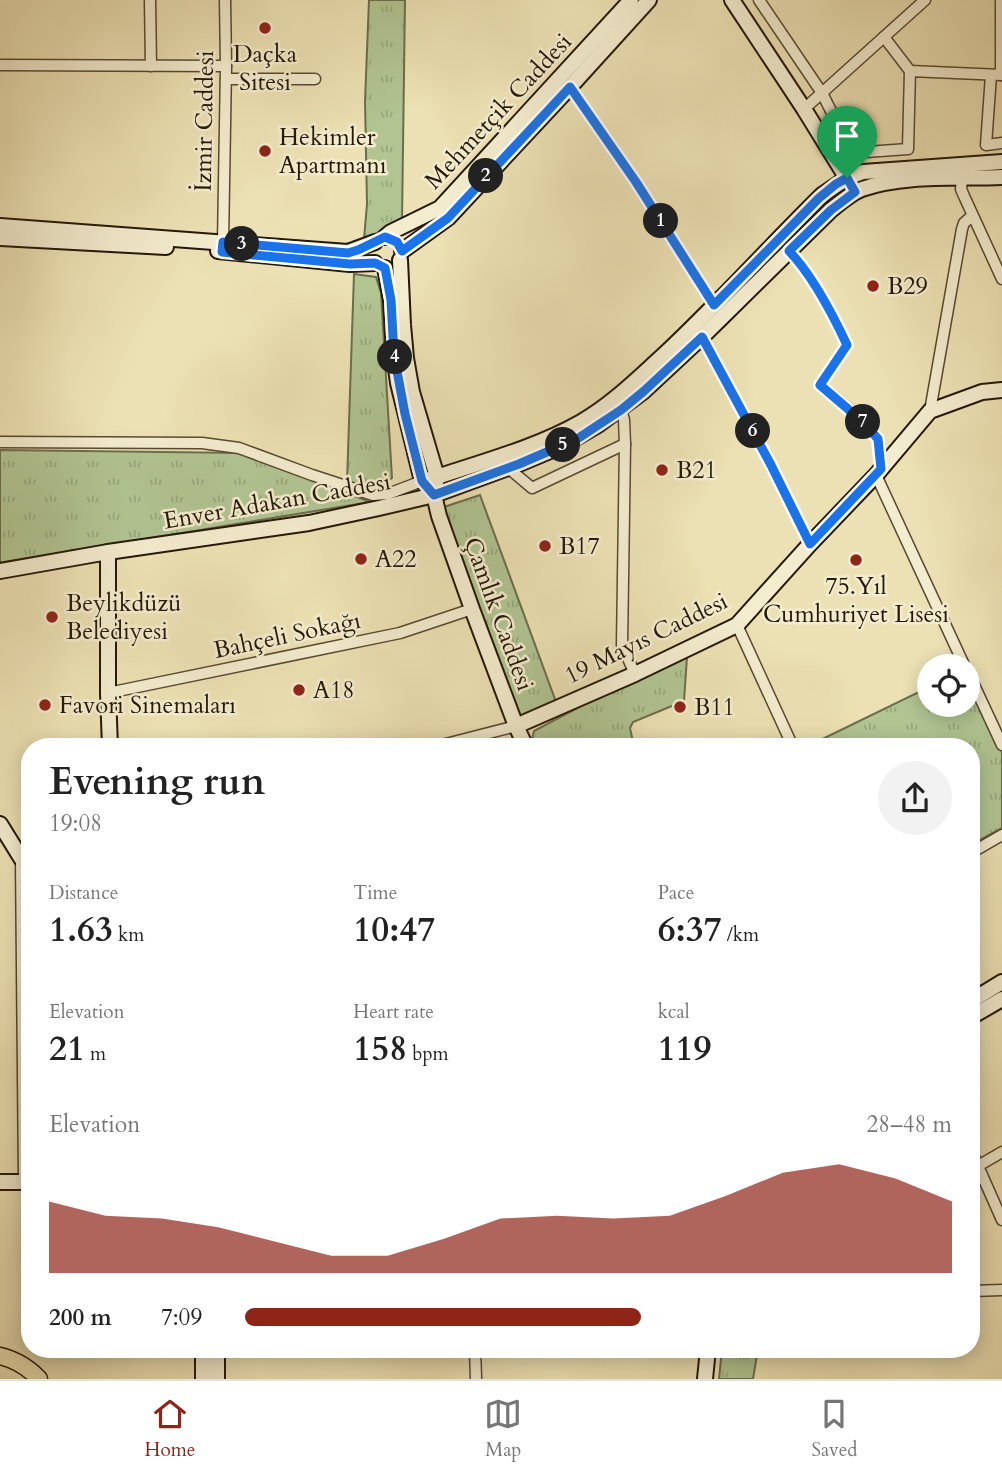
<!DOCTYPE html>
<meta charset="utf-8">
<style>
body{margin:0;font-family:Cardo,serif;background:#f2f2f2;color:#222;height:100vh;display:flex;flex-direction:column;font-size:26px;white-space:nowrap}
*{box-sizing:border-box;margin:0}
p{font-size:23px;color:#767676}
.icon{flex:none;width:38px;height:38px;fill:none;stroke:currentColor;stroke-width:2;stroke-linecap:round;stroke-linejoin:round}
.map{position:relative;flex:1;overflow:hidden}
.details{position:absolute;left:21px;top:738px;width:959px;height:620px;display:flex;flex-direction:column;background:#fff;border-radius:28px;box-shadow:0 4px 18px #0003}
.details>*{flex:none}
.controls{position:absolute;left:917px;top:654px;display:grid;gap:14px}
.controls a{display:grid;place-items:center;width:63px;height:63px;border-radius:50%;background:#fff;box-shadow:0 4px 18px #0003;font-size:35px}
.pin{position:absolute;display:grid;place-items:center;width:60px;height:60px;color:#fff;margin:-72px -30px;border-radius:50% 50% 50% 0;rotate:-45deg;box-shadow:0 0 7px #0007}
.pin .icon{rotate:45deg}
.km{position:absolute;width:35px;height:35px;margin:-18px;border-radius:50%;background:#222;color:#fff;font-size:19px;line-height:35px;text-align:center}
.round{display:grid;place-items:center;flex:none;width:74px;height:74px;border-radius:37px;background:#f2f2f2}
.headline{display:flex;align-items:center;justify-content:space-between;height:119px;padding:0 28px}
h1{font-size:38px;font-weight:700;line-height:52px}
.metrics{display:grid;grid-template-columns:repeat(3,1fr);gap:10px;height:119px;padding:7px 28px}
.metrics div{display:grid;align-content:center}
.metrics b{font-size:35px;font-weight:700}
.metrics small{font-size:19px;font-weight:400}
.metrics p{font-size:19px}
.chart{height:196px;padding:14px 28px}
.chart p{display:flex;justify-content:space-between}
.chart svg{width:100%;height:126px;margin-top:7px;fill:#8f2418;opacity:.7}
ul{padding:0 28px;list-style:none;font-size:23px}
li{display:grid;grid-template-columns:112px 84px 1fr;align-items:center;height:52px}
li i{height:18px;border-radius:9px;background:#8f2418}
.tabs{display:flex;justify-content:space-around;align-items:center;height:98px;border-top:2px solid #e0e0e0;background:#fff;font-size:19px;color:#767676}
.tabs a{display:grid;justify-items:center;gap:4px}
.tabs .active{color:#8f2418}
.map>svg:first-child{display:block}
.park{fill:url(#park-tufts);stroke:#6b6e4c;stroke-width:2}
.lines{fill:none;stroke-linecap:round;stroke-linejoin:round}
.street-casing{stroke:#574a32;stroke-width:13}
.secondary-casing{stroke:#251807;stroke-width:18}
.primary-casing{stroke:#251807;stroke-width:19}
.street{stroke:#f3ecce;stroke-width:10}
.secondary{stroke:#f3ecce;stroke-width:14}
.primary{stroke:#ece1b4;stroke-width:16}
.route-casing{stroke:#fff;stroke-width:14}
.route{stroke:#1a73e8;stroke-width:9}
.poi-dot{fill:#8f2418;stroke:#f3ecce;stroke-width:2.5}
.labels{text-anchor:middle;stroke-width:5;stroke-linejoin:round;paint-order:stroke}
.poi-label{font-size:24px;fill:#251807;stroke:#f3ecce;text-anchor:start}
.street-label{font-size:24px;fill:#251807;stroke:#f3ecce}
</style>
<div class="map">
<svg width="1002" height="1379" viewBox="0 0 1002 1379">
<defs>
<pattern id="park-tufts" width="24" height="20" patternUnits="userSpaceOnUse" patternTransform="scale(1.75)"><rect width="24" height="20" fill="#b1c492"/><path d="M3 7l-1-3M5 7V3M7 7l1-3M15 17l-1-3M17 17v-4M19 17l1-3" fill="none" stroke="#98a87c"/></pattern>
</defs>
<rect width="100%" height="100%" fill="#ece1b4"/>
<filter id="stains"><feTurbulence type="fractalNoise" baseFrequency=".00286" numOctaves="4"/><feColorMatrix values="0 0 0 0 .2 0 0 0 0 .09 0 0 0 0 .02 0 0 0 .5 -.17"/></filter>
<radialGradient id="worn" r=".72"><stop offset=".6" stop-color="#630" stop-opacity="0"/><stop offset="1" stop-color="#630" stop-opacity=".3"/></radialGradient>
<g class="park">
<polygon points="369,0 405,0 402,221 364,239 367,204 365,101"/>
<polygon points="354,274 376,277 381,293 392,478 374,489 347,482"/>
<polygon points="0,450 244,453 370,502 0,563"/>
<polygon points="480,495 556,702 515,718 444,507"/>
<polygon points="687,657 684,701 633,722 630,728 634,747 533,747 531,744 534,731 583,705"/>
<polygon points="968,683 1002,752 1002,828 971,845 971,747 806,747 929,687 929,705 968,705"/>
<polygon points="722,1349 758,1349 753,1379 719,1379"/>
</g>
<g class="lines">
<defs>
<g id="street">
<polyline points="150,0 151,66"/>
<polyline points="759,0 822,93 852,153 908,149 910,71 1002,75"/>
<polyline points="1001,0 1001,75"/>
<polyline points="884,37 910,71"/>
<polyline points="0,65 226,66"/>
<polyline points="991,75 986,145 1002,143"/>
<polyline points="226,79 315,79"/>
<polyline points="570,87 636,182 714,305"/>
<polyline points="804,109 925,0"/>
<polyline points="962,179 961,189 964,196 1002,279"/>
<polyline points="223,242 226,66 225,0"/>
<path d="M 789,251 C 813,276 832,313 847,345 L 820,385 L 862,420 L 878,439 L 882,469"/>
<polyline points="702,337 771,465 810,544"/>
<polyline points="621,409 624,420 625,444 622,645 635,674"/>
<polyline points="930,411 962,229 964,223 972,216"/>
<polyline points="0,442 202,443 239,448 312,475 373,495 388,494 422,481"/>
<polyline points="507,467 532,488 625,444"/>
<polyline points="876,475 965,667"/>
<polyline points="737,625 793,747"/>
<polyline points="968,672 1002,745"/>
<polyline points="108,693 400,633 472,609"/>
<polyline points="434,747 516,726"/>
<polyline points="971,853 1002,835"/>
<polyline points="21,858 24,1182"/>
<polyline points="971,1150 978,1166 1002,1152"/>
<polyline points="978,1166 1002,1220"/>
<polyline points="971,1291 1002,1290"/>
<polyline points="475,1349 476,1379"/>
</g>
<g id="secondary">
<polyline points="732,0 804,109 851,185"/>
<polyline points="0,226 348,252 375,242"/>
<polyline points="385,237 391,232 440,208 631,0"/>
<polyline points="0,238 166,247"/>
<polyline points="218,251 350,264 375,263"/>
<polyline points="402,251 448,218 570,87 649,0"/>
<polyline points="400,260 403,325 406,358 412,392 437,477 434,495 439,516 472,609 516,726 526,747"/>
<polyline points="385,268 391,300 394,354 398,383 422,481 426,486"/>
<path d="M 422,481 L 437,477 C 485,461 537,447 581,422 C 609,406 633,383 656,362 C 714,309 766,250 822,195 L 847,178 L 863,172 L 1002,162"/>
<polyline points="108,552 108,693 110,747"/>
<path d="M 0,571 L 108,552 L 309,523 L 379,508 L 434,495 L 519,464 L 562,446 L 598,425 L 644,391 L 702,337 L 831,210 C 841,202 851,193 862,189 C 904,174 958,179 1002,177"/>
<polyline points="516,726 635,674 737,625 810,544 876,475 930,411 982,392 1002,390"/>
<polyline points="0,824 21,858 30,857"/>
<polyline points="971,1001 1002,982"/>
<polyline points="971,1017 1002,999"/>
<polyline points="0,1182 30,1182"/>
<polyline points="217,1349 217,1379"/>
<polyline points="203,1379 203,1349"/>
<polyline points="705,1379 708,1349"/>
</g>
<path id="primary" d="M 0,1356 C 16,1360 28,1367 39,1379"/>
</defs>
<use href="#street" class="street-casing"/>
<use href="#secondary" class="secondary-casing"/>
<use href="#primary" class="primary-casing"/>
<use href="#street" class="street"/>
<use href="#secondary" class="secondary"/>
<use href="#primary" class="primary"/>
</g>
<g class="lines">
<defs>
<path id="route" d="M 570,87 L 636,182 L 714,305 L 819,198 L 836,184 L 847,178 L 855,192 L 831,210 L 789,251 C 813,276 832,313 847,345 L 820,385 L 862,421 L 878,439 L 881,469 L 810,544 L 771,465 L 702,337 L 644,391 L 621,410 L 577,439 L 519,464 L 434,495 L 422,481 L 405,414 L 394,355 L 391,300 L 385,268 L 375,263 L 350,264 L 222,252 L 223,242 L 348,253 L 358,250 L 385,237 L 397,242 L 402,251 L 448,218 Z"/>
</defs>
<use href="#route" class="route-casing"/>
<use href="#route" class="route"/>
</g>
<g class="poi-dot">
<circle cx="265" cy="28" r="7"/>
<circle cx="265" cy="151" r="7"/>
<circle cx="873" cy="286" r="7"/>
<circle cx="662" cy="470" r="7"/>
<circle cx="545" cy="546" r="7"/>
<circle cx="361" cy="559" r="7"/>
<circle cx="856" cy="560" r="7"/>
<circle cx="52" cy="617" r="7"/>
<circle cx="299" cy="690" r="7"/>
<circle cx="45" cy="705" r="7"/>
<circle cx="680" cy="707" r="7"/>
</g>
<g class="labels">
<g class="poi-label">
<text x="265" y="62" text-anchor="middle">Daçka<tspan x="265" dy="28">Sitesi</tspan></text>
<text x="279" y="145">Hekimler<tspan x="279" dy="28">Apartmanı</tspan></text>
<text x="887" y="294">B29</text>
<text x="676" y="478">B21</text>
<text x="559" y="554">B17</text>
<text x="375" y="567">A22</text>
<text x="856" y="594" text-anchor="middle">75.Yıl<tspan x="856" dy="28">Cumhuriyet Lisesi</tspan></text>
<text x="66" y="611">Beylikdüzü<tspan x="66" dy="28">Belediyesi</tspan></text>
<text x="313" y="698">A18</text>
<text x="59" y="713">Favori Sinemaları</text>
<text x="694" y="715">B11</text>
</g>
<g class="street-label">
<text transform="translate(498 111) rotate(-47)" y="8">Mehmetçik Caddesi</text>
<text transform="translate(204 121) rotate(-89)" y="8">İzmir Caddesi</text>
<text transform="translate(277 501) rotate(-10)" y="8">Enver Adakan Caddesi</text>
<text transform="translate(499 614) rotate(70)" y="8">Çamlık Caddesi</text>
<text transform="translate(287 635) rotate(-12)" y="8">Bahçeli Sokağı</text>
<text transform="translate(646 638) rotate(-26)" y="8">19 Mayıs Caddesi</text>
</g>
</g>
<rect width="100%" height="100%" filter="url(#stains)"/>
<rect width="100%" height="100%" fill="url(#worn)"/>
</svg>
<div class="controls">
<a><svg class="icon" aria-label="locate" viewBox="0 0 24 24"><circle cx="12" cy="12" r="6"/><path d="M12 2v4M12 18v4M2 12h4M18 12h4"/></svg></a>
</div>
<div class="pin" style="left:847px;top:178px;background:#1e9e55"><svg class="icon" aria-label="arrive" viewBox="0 0 24 24"><path d="M6 21V4h12l-3 4 3 4H6"/></svg></div>
<b class="km" style="left:661px;top:221px">1</b>
<b class="km" style="left:486px;top:176px">2</b>
<b class="km" style="left:242px;top:244px">3</b>
<b class="km" style="left:395px;top:357px">4</b>
<b class="km" style="left:563px;top:445px">5</b>
<b class="km" style="left:753px;top:431px">6</b>
<b class="km" style="left:863px;top:422px">7</b>
<section class="details">
<div class="headline"><div><h1>Evening run</h1><p>19:08</p></div><a class="round"><svg class="icon" aria-label="share" viewBox="0 0 24 24"><path d="M12 15V3M7 8l5-5 5 5M5 13v7h14v-7"/></svg></a></div>
<div class="metrics">
<div><p>Distance</p><b>1.63<small> km</small></b></div>
<div><p>Time</p><b>10:47</b></div>
<div><p>Pace</p><b>6:37<small> /km</small></b></div>
</div>
<div class="metrics">
<div><p>Elevation</p><b>21<small> m</small></b></div>
<div><p>Heart rate</p><b>158<small> bpm</small></b></div>
<div><p>kcal</p><b>119</b></div>
</div>
<div class="chart"><p><span>Elevation</span>28–48 m</p>
<svg viewBox="0 0 160 44" preserveAspectRatio="none"><path d="M0 44V19L10 24L20 25L30 28L40 33L50 38L60 38L70 32L80 25L90 24L100 25L110 24L120 17L130 9L140 6L150 11L160 19V44z"/></svg>
</div>
<ul>
<li><b>200 m</b>7:09<i style="width:56%"></i></li>
</ul>
</section>
</div>
<nav class="tabs">
<a class="active"><svg class="icon" aria-label="home" viewBox="0 0 24 24"><path d="M3 11l9-7 9 7M6 9v11h12V9"/></svg>Home</a>
<a><svg class="icon" aria-label="map" viewBox="0 0 24 24"><path d="M3 6l6-2 6 2 6-2v14l-6 2-6-2-6 2zM9 4v14M15 6v14"/></svg>Map</a>
<a><svg class="icon" aria-label="saved" viewBox="0 0 24 24"><path d="M7 4h10v16l-5-4-5 4z"/></svg>Saved</a>
</nav>
